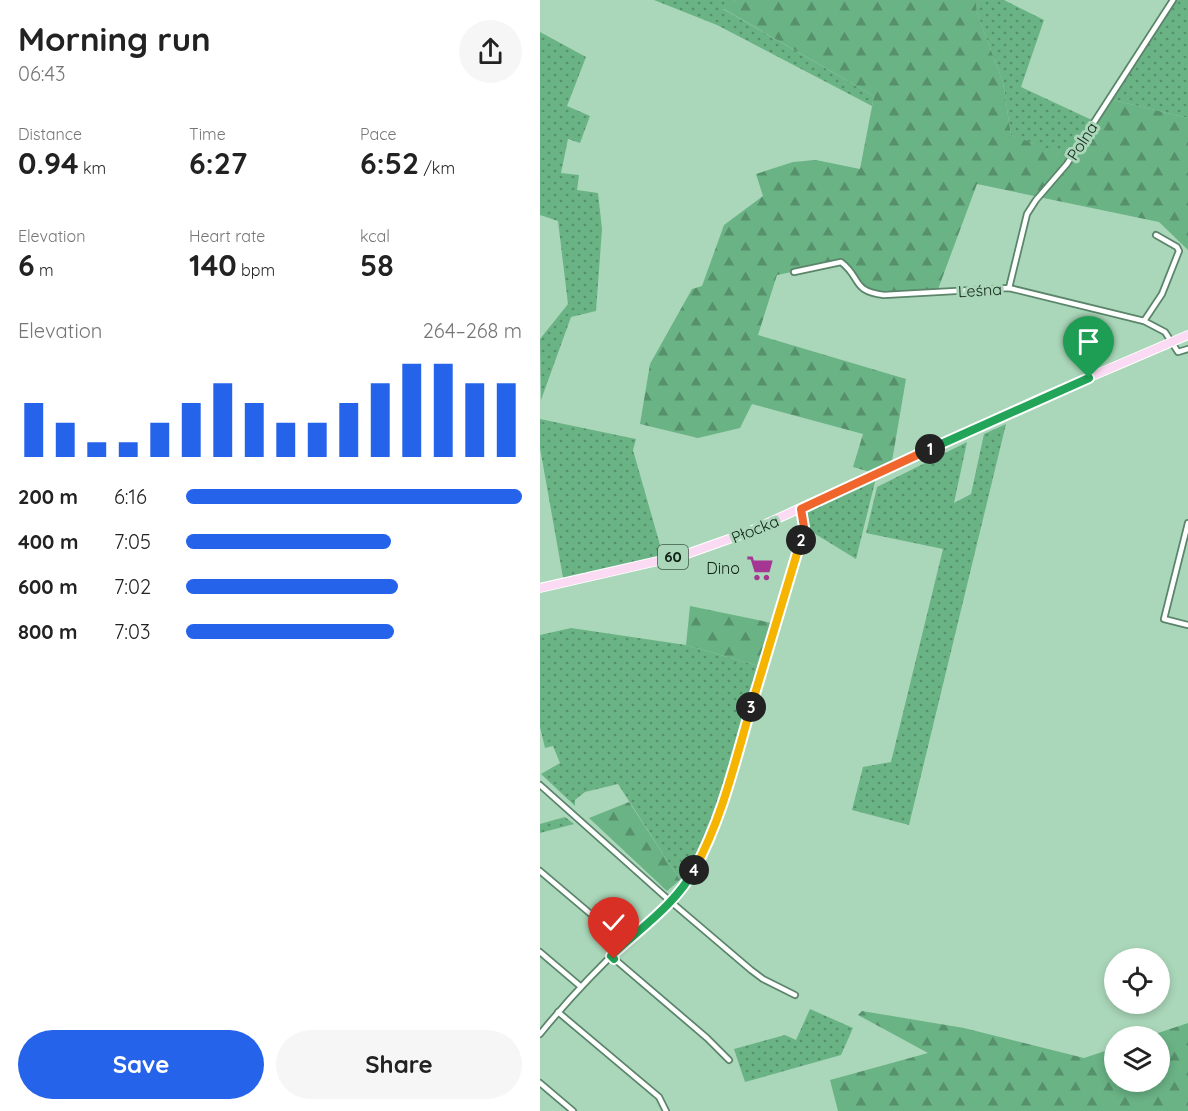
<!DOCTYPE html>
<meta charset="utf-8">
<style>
body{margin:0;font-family:Quicksand,sans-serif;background:#f6f6f6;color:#222;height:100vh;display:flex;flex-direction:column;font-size:22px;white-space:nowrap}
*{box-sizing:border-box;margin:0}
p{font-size:20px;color:#767676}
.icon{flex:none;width:33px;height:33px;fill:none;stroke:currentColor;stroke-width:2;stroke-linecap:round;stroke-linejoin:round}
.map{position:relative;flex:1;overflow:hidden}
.panel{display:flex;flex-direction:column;background:#fff;width:540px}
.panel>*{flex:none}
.controls{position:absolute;left:564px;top:948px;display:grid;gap:12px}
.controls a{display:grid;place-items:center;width:66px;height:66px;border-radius:50%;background:#fff;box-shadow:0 3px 9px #0003;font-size:30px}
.pin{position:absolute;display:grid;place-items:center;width:51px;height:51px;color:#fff;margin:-62px -26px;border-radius:50% 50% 50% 0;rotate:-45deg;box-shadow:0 0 6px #0007}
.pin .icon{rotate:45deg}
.km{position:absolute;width:30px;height:30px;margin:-15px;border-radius:50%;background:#222;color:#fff;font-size:16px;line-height:30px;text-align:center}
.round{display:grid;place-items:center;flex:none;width:63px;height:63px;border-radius:32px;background:#f6f6f6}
.summary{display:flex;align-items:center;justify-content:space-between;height:102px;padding:0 18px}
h1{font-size:33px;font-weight:800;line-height:45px}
.stats{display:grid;grid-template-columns:repeat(3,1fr);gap:9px;height:102px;padding:6px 18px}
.stats div{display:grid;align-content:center}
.stats b{font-size:30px;font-weight:800}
.stats small{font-size:16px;font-weight:400}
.stats p{font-size:16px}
.chart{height:168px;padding:12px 18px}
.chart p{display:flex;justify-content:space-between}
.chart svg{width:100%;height:108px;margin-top:6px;stroke:#2563eb;stroke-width:6}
.action{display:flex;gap:12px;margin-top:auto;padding:12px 18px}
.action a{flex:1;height:69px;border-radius:36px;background:#2563eb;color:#fff;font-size:24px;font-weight:800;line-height:69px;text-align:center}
.action a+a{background:#f6f6f6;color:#222}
ul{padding:0 18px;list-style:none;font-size:20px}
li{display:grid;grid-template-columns:96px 72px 1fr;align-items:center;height:45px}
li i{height:15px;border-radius:8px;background:#2563eb}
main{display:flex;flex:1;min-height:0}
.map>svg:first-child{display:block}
.grass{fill:url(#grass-dots)}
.forest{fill:url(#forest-firs)}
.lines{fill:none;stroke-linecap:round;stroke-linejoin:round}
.minor-casing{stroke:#5b856a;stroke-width:8}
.primary-casing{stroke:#fff;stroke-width:10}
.minor{stroke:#fff;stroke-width:4.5}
.primary{stroke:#fbdbf3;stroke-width:8}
.split-1-casing{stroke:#fff;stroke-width:12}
.split-2-casing{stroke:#fff;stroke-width:12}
.split-3-casing{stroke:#fff;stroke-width:12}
.split-4-casing{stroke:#fff;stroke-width:12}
.split-5-casing{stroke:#fff;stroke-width:12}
.split-1{stroke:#22a559;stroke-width:8}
.split-2{stroke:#f0652b;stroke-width:8}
.split-3{stroke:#f5b400;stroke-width:8}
.split-4{stroke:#f5b400;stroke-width:8}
.split-5{stroke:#22a559;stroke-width:8}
.labels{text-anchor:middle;stroke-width:6;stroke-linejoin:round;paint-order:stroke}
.shield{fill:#aad7b9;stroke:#3f5848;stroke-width:1.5}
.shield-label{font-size:15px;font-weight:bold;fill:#112217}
.street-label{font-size:16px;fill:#112217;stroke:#aad7b9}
.poi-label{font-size:16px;fill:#112217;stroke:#aad7b9;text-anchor:end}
</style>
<main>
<section class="panel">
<div class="summary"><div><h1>Morning run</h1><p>06:43</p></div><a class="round"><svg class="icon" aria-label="share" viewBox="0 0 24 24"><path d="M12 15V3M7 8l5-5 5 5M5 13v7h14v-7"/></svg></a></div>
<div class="stats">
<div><p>Distance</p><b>0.94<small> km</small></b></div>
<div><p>Time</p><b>6:27</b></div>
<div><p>Pace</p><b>6:52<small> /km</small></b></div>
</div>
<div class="stats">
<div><p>Elevation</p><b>6<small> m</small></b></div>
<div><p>Heart rate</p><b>140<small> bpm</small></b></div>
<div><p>kcal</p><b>58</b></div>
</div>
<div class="chart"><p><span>Elevation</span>264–268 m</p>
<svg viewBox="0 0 160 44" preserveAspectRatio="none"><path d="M5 44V22M15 44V30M25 44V38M35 44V38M45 44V30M55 44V22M65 44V14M75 44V22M85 44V30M95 44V30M105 44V22M115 44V14M125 44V6M135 44V6M145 44V14M155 44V14"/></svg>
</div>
<ul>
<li><b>200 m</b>6:16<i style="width:100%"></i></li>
<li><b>400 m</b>7:05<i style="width:61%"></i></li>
<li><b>600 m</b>7:02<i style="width:63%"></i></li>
<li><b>800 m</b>7:03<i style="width:62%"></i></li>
</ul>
<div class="action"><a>Save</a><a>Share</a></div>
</section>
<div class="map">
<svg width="648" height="1111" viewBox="0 0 648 1111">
<defs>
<pattern id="grass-dots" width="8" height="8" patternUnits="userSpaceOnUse" patternTransform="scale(1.5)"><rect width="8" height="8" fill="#6ab385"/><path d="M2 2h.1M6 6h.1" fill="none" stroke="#56916c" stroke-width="1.8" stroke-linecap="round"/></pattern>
<pattern id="forest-firs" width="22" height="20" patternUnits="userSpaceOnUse" patternTransform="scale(1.5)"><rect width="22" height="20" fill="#6ab385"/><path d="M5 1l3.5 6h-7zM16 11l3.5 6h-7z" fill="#56916c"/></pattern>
</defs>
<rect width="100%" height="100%" fill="#aad7b9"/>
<g class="grass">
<polygon points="114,0 196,0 183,9 334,96 332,106 177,25"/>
<polygon points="436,0 464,0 504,20 481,87 554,121 531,158 471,135 463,82 437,13"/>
<polygon points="633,0 648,0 648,118 569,99"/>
<polygon points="0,32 46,57 27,106 50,116 40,143 28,139 21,173 39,175 37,190 58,193 62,229 56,311 31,317 1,400 0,339 28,304 18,221 0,215"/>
<polygon points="0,419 96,439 93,450 124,559 24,583 0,448"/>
<polygon points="466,424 369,825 312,810 323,767 351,762 403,549 326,533 337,487 427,442 414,503 431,494 444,434"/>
<polygon points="337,474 316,559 264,527 261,509"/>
<polygon points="31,628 146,645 219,666 170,828 148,869 140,880 78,784 45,792 35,800 35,806 1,774 20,763 13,746 5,748 0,727 0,635"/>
<polygon points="25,817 34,824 0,833 0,824"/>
<polygon points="270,1009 313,1028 301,1055 205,1082 194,1049 245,1035 256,1040"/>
</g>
<g class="forest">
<polygon points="196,0 436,0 437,13 463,82 471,135 531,157 569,99 648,118 648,250 619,222 437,184 397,292 344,295 322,289 301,262 237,275 218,335 366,379 351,467 337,474 313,467 323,434 212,404 200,428 158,438 100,424 110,364 152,289 162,286 184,225 223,196 216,174 253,162 276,160 320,169 334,96 182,8"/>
<polygon points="150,606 232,623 219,666 146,645"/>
<polygon points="89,802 140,880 127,891 49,818"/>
<polygon points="322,1011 424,1028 544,1058 574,1048 574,1082 620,1082 620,1036 609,1036 648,1023 648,1111 298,1111 290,1080 388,1053 318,1015"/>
</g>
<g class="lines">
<defs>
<g id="minor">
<path d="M 254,272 L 301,262 C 322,278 311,291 344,295 L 469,288 L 604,321 L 625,332 L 638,352 L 648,349"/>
<polyline points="469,288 487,214 496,200 527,164 633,0"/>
<polyline points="604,321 622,294 639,251 637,247 616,235"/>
<polyline points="648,523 624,619 648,625"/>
<polyline points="0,785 130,901 211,970 223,979 255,995"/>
<polyline points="0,871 85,943"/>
<polyline points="0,952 40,986"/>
<polyline points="71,956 167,1038 189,1060"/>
<polyline points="18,1012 119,1097 126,1111"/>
<path d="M 0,1034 C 27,1001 55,971 86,942 C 106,924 130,906 145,884 C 162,860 173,832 183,805 L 264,527 L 261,509"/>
<polyline points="0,1083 33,1111"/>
</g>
<polyline id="primary" points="0,588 144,555 206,533 501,398 648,335"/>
</defs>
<use href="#minor" class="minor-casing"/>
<use href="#primary" class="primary-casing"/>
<use href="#minor" class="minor"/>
<use href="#primary" class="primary"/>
</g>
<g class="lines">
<defs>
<polyline id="split-1" points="390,449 549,378"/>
<polyline id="split-2" points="261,540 264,527 261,509 390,449"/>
<polyline id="split-3" points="211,707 261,540"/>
<path id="split-4" d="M 154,870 C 182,819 195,762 211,707"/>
<path id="split-5" d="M 74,959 L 71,956 C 99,929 135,905 154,870"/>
</defs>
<use href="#split-1" class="split-1-casing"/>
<use href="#split-2" class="split-2-casing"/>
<use href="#split-3" class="split-3-casing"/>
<use href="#split-4" class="split-4-casing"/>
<use href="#split-5" class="split-5-casing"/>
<use href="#split-1" class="split-1"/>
<use href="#split-2" class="split-2"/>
<use href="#split-3" class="split-3"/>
<use href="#split-4" class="split-4"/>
<use href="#split-5" class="split-5"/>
</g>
<defs>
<symbol id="supermarket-bare" viewBox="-9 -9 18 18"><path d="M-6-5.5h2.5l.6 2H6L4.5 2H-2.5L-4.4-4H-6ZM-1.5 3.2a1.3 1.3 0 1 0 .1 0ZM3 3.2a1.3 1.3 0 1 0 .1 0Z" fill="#a53693" stroke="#aad7b9" stroke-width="2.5" paint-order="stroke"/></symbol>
</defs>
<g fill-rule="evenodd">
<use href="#supermarket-bare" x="201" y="549" width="38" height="38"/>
</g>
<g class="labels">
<rect class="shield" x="118" y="545" width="30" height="24" rx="4.5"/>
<g class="shield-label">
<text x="133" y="562">60</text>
</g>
<g class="street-label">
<text transform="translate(542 141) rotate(-57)" y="6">Polna</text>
<text transform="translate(440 290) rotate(-3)" y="6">Leśna</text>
<text transform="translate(215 529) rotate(-22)" y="6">Płocka</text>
</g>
<g class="poi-label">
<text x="200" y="574">Dino</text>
</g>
</g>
</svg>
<div class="controls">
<a><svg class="icon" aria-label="locate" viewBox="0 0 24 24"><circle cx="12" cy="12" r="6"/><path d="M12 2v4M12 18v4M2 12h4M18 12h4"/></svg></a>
<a><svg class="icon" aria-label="layers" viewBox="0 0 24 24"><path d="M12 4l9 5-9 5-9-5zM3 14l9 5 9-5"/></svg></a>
</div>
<div class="pin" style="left:549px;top:378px;background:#1e9e55"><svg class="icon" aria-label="arrive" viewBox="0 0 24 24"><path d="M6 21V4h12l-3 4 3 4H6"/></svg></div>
<div class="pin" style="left:74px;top:959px;background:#d93025"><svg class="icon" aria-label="check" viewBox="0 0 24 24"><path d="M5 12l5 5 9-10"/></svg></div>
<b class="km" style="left:390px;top:449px">1</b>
<b class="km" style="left:261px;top:540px">2</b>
<b class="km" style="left:211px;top:707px">3</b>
<b class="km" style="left:154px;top:870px">4</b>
</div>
</main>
